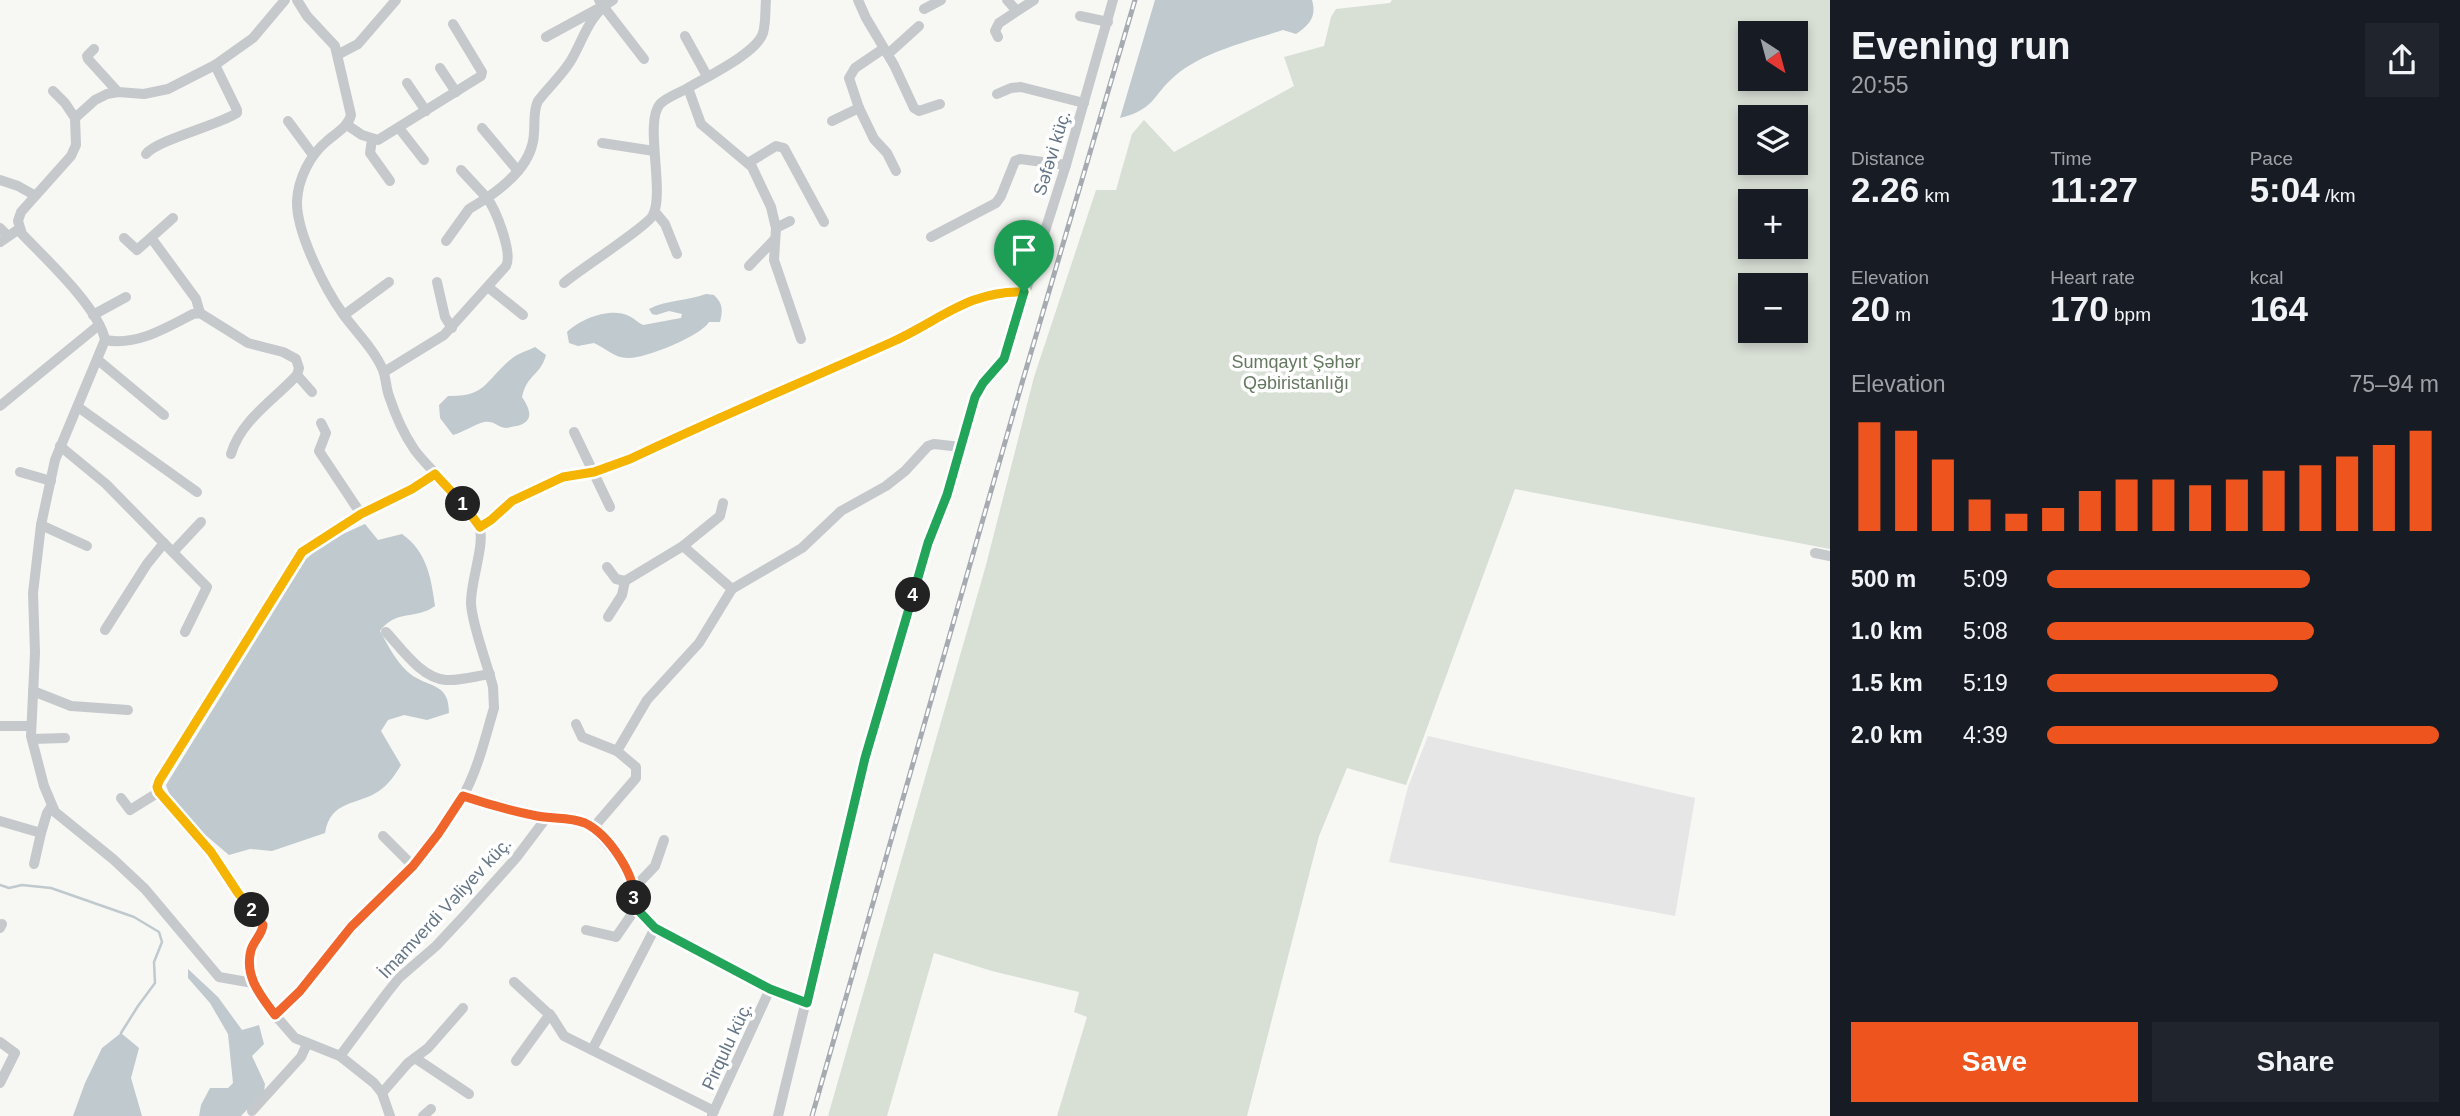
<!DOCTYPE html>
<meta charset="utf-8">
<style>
body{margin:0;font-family:Arial,sans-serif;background:#20242c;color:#f1f3f6;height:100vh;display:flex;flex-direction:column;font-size:26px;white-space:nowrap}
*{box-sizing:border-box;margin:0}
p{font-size:23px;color:#9ea1a6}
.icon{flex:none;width:38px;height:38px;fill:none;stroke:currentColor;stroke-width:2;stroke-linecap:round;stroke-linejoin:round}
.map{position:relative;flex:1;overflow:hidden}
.drawer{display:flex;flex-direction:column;background:#171b24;width:630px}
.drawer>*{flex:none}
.needle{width:46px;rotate:144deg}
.tools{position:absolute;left:1738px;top:21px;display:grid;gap:14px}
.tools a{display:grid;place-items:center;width:70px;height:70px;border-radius:0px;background:#171b24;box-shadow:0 4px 10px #0003;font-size:35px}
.pin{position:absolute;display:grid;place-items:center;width:60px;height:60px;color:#fff;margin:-72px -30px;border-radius:50% 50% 50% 0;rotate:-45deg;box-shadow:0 0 7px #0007}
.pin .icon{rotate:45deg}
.km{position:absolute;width:35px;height:35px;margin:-18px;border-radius:50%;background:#222;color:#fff;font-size:19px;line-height:35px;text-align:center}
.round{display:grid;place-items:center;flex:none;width:74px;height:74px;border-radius:0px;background:#20242c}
.head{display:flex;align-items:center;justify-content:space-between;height:119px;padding:0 21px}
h1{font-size:38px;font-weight:800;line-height:52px}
.figures{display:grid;grid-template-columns:repeat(3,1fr);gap:10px;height:119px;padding:7px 21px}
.figures div{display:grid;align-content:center}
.figures b{font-size:35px;font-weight:800}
.figures small{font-size:19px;font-weight:400}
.figures p{font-size:19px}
.chart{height:196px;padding:14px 21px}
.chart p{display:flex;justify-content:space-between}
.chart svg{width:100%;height:126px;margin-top:7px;stroke:#ed541e;stroke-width:6}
.action{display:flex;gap:14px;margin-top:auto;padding:14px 21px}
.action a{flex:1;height:80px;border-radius:0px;background:#ed541e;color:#fff;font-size:28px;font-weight:800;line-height:80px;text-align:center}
.action a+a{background:#20242c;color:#f1f3f6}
ul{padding:0 21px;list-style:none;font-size:23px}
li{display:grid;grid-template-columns:112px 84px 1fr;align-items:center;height:52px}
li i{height:18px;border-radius:9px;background:#ed541e}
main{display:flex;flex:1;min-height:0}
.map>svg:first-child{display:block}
.built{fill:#e5e6e5}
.green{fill:#d8dfd5;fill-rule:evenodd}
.water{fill:#bfc9ce}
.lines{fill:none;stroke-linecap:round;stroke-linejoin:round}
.stream{stroke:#bfc9ce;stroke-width:2.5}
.street{stroke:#c5c9cc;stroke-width:10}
.rail-casing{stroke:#a5abb1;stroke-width:5}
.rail{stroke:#fff;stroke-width:2.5;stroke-dasharray:8;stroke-linecap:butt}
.split-1-casing{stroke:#fff;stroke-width:14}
.split-2-casing{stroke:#fff;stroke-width:14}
.split-3-casing{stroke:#fff;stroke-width:14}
.split-4-casing{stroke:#fff;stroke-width:14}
.split-5-casing{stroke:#fff;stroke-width:14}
.split-1{stroke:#f5b400;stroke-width:9}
.split-2{stroke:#f5b400;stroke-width:9}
.split-3{stroke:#f0652b;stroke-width:9}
.split-4{stroke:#22a559;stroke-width:9}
.split-5{stroke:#22a559;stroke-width:9}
.labels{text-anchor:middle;stroke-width:7;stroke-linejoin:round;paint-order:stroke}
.street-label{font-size:18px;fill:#647687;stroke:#fff}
.park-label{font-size:18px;fill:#647860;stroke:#fff}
</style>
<main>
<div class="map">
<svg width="1830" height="1116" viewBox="0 0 1830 1116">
<rect width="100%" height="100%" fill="#f7f7f4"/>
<polygon class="built" points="1428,736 1695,798 1675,916 1389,862 1408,787"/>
<path class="green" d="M 1392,0 L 1830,0 L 1830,549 L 1515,489 L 1406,785 L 1347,768 L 1319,836 L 1247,1116 L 1057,1116 L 1087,1017 L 1074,1012 L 1079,992 L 992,971 L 934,953 L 887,1116 L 828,1116 L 986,565 L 1034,377 L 1096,190 L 1116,190 L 1132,134 L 1144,120 L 1174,152 L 1294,86 L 1284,57 L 1324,46 L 1331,17 L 1336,9 L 1390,3 ZM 1750,33 L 1796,33 L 1796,79 L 1750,79 ZM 1750,117 L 1796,117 L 1796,163 L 1750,163 ZM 1750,201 L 1796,201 L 1796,247 L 1750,247 ZM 1750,285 L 1796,285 L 1796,331 L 1750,331 Z"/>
<g class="water">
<path d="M 1155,0 L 1312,0 C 1317,17 1309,25 1296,34 L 1283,30 C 1249,41 1203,52 1176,75 C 1152,95 1156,109 1120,118 Z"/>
<path d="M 706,294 L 714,295 C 723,304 723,310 720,322 L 709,322 C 701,336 646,358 629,358 C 616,359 605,348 594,343 L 578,346 L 569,343 L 567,332 C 581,319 610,307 629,316 C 634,318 638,323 643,325 L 681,318 L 682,314 L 669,311 L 656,315 L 652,314 L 649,309 C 666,300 687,301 706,294 Z"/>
<path d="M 535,347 L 546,355 C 541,375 527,374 522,397 C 530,409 535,421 517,426 C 513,426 509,428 506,428 C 497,427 494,420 484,422 C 475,424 464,432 453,435 L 440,418 L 439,405 L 448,396 C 486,397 485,381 510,360 C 516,354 527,351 535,347 Z"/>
<path d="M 365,524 L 378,540 L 402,534 C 427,552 431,577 435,606 C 416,620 396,609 380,631 C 388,646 399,667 413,676 C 432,688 449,684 449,713 L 427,720 L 404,715 L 388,720 L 381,731 L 401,765 C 395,775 389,784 379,791 C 357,806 331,799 325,833 L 272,851 L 250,849 L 229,855 C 208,836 174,813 166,785 L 306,559 L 325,542 Z"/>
<polygon points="188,969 218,997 242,1030 259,1025 264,1044 252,1056 265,1084 264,1092 241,1116 199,1116 201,1105 210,1088 228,1088 233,1083 228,1034 210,1003 188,978"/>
<polygon points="121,1033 139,1048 131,1078 142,1116 73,1116 85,1083 102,1048"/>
</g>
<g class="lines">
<polyline class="stream" points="0,885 9,888 22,885 51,888 134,917 159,932 162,942 154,962 155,983 138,1006 121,1033"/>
<g class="street">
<path d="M 285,0 L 253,38 L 215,65 L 168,89 L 144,94 L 118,92 L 107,94 L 95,100 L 75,118 L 76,145 L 71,156 L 21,212 L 18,221 L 22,234 C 45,258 99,308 105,340 L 55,460 L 41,525 L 33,593 L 35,653 L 31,736 L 44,786 L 55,812 L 113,859 L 145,889 L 219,977 L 253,983 L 275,1015 L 295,1038 L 340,1056 L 374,1083 L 382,1093 L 390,1116"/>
<path d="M 766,0 C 765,10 766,23 763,33 C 757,53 706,77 688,88 L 701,124 L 752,167 L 771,207 L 776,228 L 774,260 L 801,339"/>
<polyline points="858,0 866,18 894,65 914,108 919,111 940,104"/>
<polyline points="1007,0 1016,10"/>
<polyline points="603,6 644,59"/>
<polyline points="924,9 941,0"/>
<polyline points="1080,16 1108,22"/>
<polyline points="685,36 707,76"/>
<polyline points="546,37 603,6 599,0"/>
<polyline points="998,37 995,31 999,23 1034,0"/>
<polyline points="94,49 87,56 88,59 118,92"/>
<polyline points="883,49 855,68 849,78 859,108 874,139 887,153 896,171"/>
<polyline points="339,54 358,44 396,0"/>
<polyline points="888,54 919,26"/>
<polyline points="440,68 456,92"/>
<polyline points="407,83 426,111"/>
<polyline points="53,91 65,103 75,118"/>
<polyline points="997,94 1011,88 1021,87 1084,103"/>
<polyline points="288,121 313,155"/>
<polyline points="832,121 859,108"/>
<polyline points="347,125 362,135 378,140 481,76 482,72 453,24"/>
<polyline points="399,128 424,160"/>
<polyline points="482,128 518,171"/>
<polyline points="372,140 370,153 390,181"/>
<polyline points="602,143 654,151"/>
<path d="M 146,154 C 157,140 216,126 237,113 L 237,110 L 215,65"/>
<polyline points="748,163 776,146 784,148 824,222"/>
<polyline points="0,180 18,186 34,195"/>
<polyline points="655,212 665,224 677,254"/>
<polyline points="0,228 8,236"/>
<polyline points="776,228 790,221"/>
<polyline points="931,237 996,203 1001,196 1015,161 1020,159 1066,165"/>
<polyline points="124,238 137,250 173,218"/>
<polyline points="152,239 196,299 200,313"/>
<polyline points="446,241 469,209 487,198 461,170"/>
<polyline points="0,242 19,229"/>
<polyline points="749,266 774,240"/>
<polyline points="437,282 445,317 452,328"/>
<path d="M 564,283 C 579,270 648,226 653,215 C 665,191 644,122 660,104 C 667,97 679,93 688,88"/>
<polyline points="488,287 523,315"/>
<polyline points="93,315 126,297"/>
<polyline points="344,315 389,282"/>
<path d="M 105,340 C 137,346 166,328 193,314 L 200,313 L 248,343 L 283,352 L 296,359 L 299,368 L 297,375 C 274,400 241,420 231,454"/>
<polyline points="98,360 164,415"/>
<path d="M 384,372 L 444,335 L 506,266 C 513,253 496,210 487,198 C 509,183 533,162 534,133 C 535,122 533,111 538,101 C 548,88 561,76 570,62 C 584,39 588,15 613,0"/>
<polyline points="297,375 312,392"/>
<polyline points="0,406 99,325"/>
<polyline points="78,407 197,492"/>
<polyline points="321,423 326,433 319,451 361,514"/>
<polyline points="574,432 610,507"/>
<polyline points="60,446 106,484 207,587 185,632"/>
<polyline points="20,472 51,481"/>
<polyline points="41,525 87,546"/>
<polyline points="480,527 491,520 512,501 563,477 587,474 630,459 908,334 967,301 1010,291 1024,292"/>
<polyline points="683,546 720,516 723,503"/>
<polyline points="173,552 201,522"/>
<polyline points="1815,553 1830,556"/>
<polyline points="732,589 802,548 841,511 886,486 905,471 928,446 934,444 961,447"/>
<polyline points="608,617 622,595 625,581"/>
<polyline points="105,630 147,564 164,543"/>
<path d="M 386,632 C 402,649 421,678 446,680 C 460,681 476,676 490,674"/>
<polyline points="33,691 71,706 128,710"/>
<polyline points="576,724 582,737 617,751"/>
<polyline points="0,726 29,726"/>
<polyline points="32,739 65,738"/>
<polyline points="463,796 547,817"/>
<polyline points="121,798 130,810 159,792"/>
<polyline points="0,821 41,833 47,813 51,807"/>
<polyline points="593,828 636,778 636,767 617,751 647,700 699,643 732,589 683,546 625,581 616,579 607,567"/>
<polyline points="383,836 413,866"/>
<polyline points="34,864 41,833"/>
<polyline points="634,888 655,866 664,840"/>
<polyline points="0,928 2,924"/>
<polyline points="586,930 616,937 636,908"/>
<polyline points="514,982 552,1017 564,1036 714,1111"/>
<polyline points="253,983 250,975 251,951 263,925 238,893 211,852 159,792 157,787 159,781 302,552 361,514 412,489 435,474"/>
<path d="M 275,1015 C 305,989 325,955 352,927 C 391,885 434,848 462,798 C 478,770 485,738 494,708 L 493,687 C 487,662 473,629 471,604 C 470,582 486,543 479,526 C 470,503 430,472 414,449 C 403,433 395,414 389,396 C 386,388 386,378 383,370 C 374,349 356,332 343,314 C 325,289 296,232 297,201 C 298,179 310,155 327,141 C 336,133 348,127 351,115 L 335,46 L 307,16 L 297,0"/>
<polyline points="0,1042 15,1053 0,1083"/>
<polyline points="592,1050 655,928"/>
<polyline points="340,1056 387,993 399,978 436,946 464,916 516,858 547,817 576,820 593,828 621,860 634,888 636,908 655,928 770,989 807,1003"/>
<polyline points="415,1058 469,1094"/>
<polyline points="516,1061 550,1014"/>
<polyline points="382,1093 408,1063 428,1048 463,1008"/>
<polyline points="252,1111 301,1057 307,1044"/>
<polyline points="712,1115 770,989"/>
<polyline points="423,1116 431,1109"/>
<path d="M 778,1116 L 865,758 L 928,543 L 947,495 L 975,397 C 983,380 999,370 1006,353 L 1066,165 L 1113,0"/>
</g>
<defs>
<polyline id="rail" points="812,1116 1022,383 1135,0"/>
</defs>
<use href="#rail" class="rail-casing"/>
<use href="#rail" class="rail"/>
</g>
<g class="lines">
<defs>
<path id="split-1" d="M 463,504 L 480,527 L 491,520 L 512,501 L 563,477 L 594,472 L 630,459 C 716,418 805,381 892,342 C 939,321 969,290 1024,292"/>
<polyline id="split-2" points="252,910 238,893 211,852 159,792 157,787 159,781 302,552 361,514 412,489 435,474 463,504"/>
<path id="split-3" d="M 252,910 L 263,925 C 262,935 254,940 251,950 C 244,976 260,995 275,1015 L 300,991 L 351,927 L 413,866 L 438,834 L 463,796 C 487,804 512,811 537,816 C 553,819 570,817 585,823 C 608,834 635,874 634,898"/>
<polyline id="split-4" points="634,898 636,908 655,928 770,989 807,1003 865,758 913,595"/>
<polyline id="split-5" points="913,595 928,543 947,495 975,397 983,383 1004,359 1024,292"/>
</defs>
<use href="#split-1" class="split-1-casing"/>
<use href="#split-2" class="split-2-casing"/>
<use href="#split-3" class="split-3-casing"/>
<use href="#split-4" class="split-4-casing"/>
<use href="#split-5" class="split-5-casing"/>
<use href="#split-1" class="split-1"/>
<use href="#split-2" class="split-2"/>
<use href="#split-3" class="split-3"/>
<use href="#split-4" class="split-4"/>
<use href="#split-5" class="split-5"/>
</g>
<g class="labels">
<g class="street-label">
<text transform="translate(1052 153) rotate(-73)" y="6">Səfəvi küç.</text>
<text transform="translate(445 908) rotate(-47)" y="6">İmamverdi Vəliyev küç.</text>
<text transform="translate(727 1046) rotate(-65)" y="6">Pirqulu küç.</text>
</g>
<g class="park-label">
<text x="1296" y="368">Sumqayıt Şəhər<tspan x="1296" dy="21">Qəbiristanlığı</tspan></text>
</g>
</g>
</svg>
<div class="tools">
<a><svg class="needle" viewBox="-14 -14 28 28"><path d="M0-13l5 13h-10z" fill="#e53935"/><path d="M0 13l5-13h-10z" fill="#9ea1a6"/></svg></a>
<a><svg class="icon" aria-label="layers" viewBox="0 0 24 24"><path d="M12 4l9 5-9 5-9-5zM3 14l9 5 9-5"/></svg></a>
<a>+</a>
<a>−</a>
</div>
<div class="pin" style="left:1024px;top:292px;background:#1e9e55"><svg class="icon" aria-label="arrive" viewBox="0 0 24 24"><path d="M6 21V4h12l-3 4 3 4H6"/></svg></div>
<b class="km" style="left:463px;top:504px">1</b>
<b class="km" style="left:252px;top:910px">2</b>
<b class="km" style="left:634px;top:898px">3</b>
<b class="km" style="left:913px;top:595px">4</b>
</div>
<section class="drawer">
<div class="head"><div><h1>Evening run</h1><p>20:55</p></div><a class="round"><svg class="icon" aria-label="share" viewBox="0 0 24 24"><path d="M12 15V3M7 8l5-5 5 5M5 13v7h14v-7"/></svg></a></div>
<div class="figures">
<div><p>Distance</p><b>2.26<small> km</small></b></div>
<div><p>Time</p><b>11:27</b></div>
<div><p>Pace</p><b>5:04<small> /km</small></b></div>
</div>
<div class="figures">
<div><p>Elevation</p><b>20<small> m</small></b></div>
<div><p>Heart rate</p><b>170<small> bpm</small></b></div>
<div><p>kcal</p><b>164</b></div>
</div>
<div class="chart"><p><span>Elevation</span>75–94 m</p>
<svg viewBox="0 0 160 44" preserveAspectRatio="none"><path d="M5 44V6M15 44V9M25 44V19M35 44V33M45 44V38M55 44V36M65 44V30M75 44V26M85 44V26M95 44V28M105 44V26M115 44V23M125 44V21M135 44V18M145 44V14M155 44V9"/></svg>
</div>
<ul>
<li><b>500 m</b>5:09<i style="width:67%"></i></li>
<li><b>1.0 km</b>5:08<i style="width:68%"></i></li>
<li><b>1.5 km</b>5:19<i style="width:59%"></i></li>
<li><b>2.0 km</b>4:39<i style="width:100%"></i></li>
</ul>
<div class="action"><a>Save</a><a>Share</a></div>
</section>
</main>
